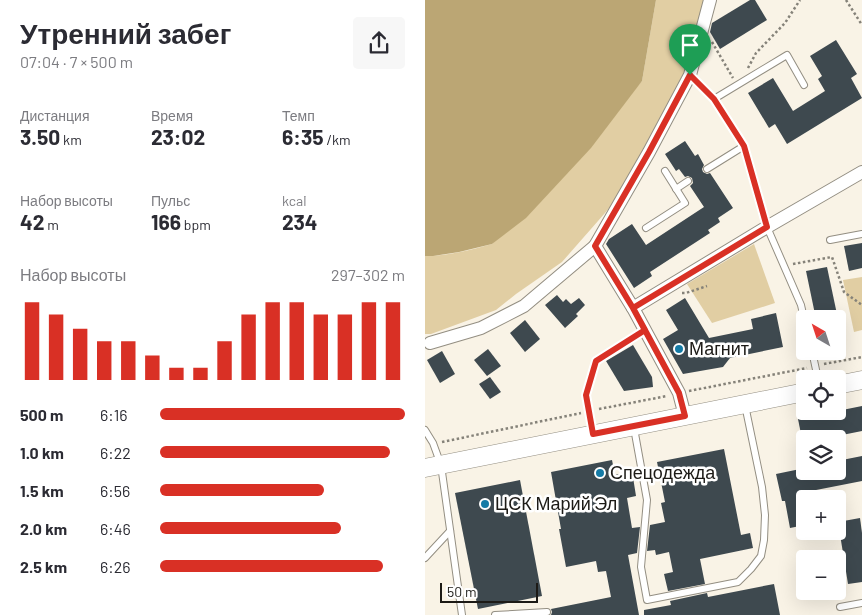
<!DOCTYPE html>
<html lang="ru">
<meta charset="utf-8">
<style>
body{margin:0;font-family:Barlow,sans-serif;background:#f7f7f7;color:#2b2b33;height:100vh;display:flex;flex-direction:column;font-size:19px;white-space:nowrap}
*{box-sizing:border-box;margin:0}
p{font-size:16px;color:#7c7c81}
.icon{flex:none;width:28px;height:28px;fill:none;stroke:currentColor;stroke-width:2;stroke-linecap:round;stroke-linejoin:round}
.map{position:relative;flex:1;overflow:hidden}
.side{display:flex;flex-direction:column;background:#fff;width:425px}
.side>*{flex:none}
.needle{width:32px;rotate:321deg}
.controls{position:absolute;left:371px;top:310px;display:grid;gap:10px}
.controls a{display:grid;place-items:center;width:50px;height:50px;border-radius:5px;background:#fff;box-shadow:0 5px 20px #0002;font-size:25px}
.scale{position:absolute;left:15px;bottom:12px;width:98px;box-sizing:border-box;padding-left:5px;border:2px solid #1c1a16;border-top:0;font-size:14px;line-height:18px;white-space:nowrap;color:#1c1a16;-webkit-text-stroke:4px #fff;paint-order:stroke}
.pin{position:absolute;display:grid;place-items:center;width:42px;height:42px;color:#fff;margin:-51px -21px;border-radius:50% 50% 50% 0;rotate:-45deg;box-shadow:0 0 5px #0007}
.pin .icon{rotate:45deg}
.round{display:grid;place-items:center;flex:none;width:52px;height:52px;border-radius:5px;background:#f7f7f7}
.summary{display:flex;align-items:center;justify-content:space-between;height:85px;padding:0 20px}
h1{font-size:28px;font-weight:700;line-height:38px}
.figures{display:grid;grid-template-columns:repeat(3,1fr);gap:8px;height:85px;padding:5px 20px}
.figures div{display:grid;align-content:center}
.figures b{font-size:21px;font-weight:700}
.figures small{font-size:14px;font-weight:400}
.figures p{font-size:14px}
.chart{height:140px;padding:10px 20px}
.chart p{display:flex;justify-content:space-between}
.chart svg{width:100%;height:90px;margin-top:5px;stroke:#d93025;stroke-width:6}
ul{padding:0 20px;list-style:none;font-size:16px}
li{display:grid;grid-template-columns:80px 60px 1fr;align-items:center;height:38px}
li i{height:12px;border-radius:6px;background:#d93025}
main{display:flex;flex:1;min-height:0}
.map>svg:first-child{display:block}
.green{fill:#e1cea3}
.water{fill:#bba674}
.building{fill:#3e494f}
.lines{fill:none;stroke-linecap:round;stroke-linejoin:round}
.service-casing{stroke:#938e82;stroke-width:8}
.minor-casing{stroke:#938e82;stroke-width:14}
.secondary-casing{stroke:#938e82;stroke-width:19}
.path{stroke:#858279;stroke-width:2.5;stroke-dasharray:2.5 2.5;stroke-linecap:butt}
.service{stroke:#fff;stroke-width:6}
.minor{stroke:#fff;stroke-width:12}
.secondary{stroke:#fff;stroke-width:18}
.route-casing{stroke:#fff;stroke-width:10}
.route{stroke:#d93025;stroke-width:6}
.poi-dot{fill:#157ba6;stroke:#fff;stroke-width:2}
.labels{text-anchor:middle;stroke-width:5;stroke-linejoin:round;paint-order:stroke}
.poi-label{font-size:18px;fill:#1c1a16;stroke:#fff;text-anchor:start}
</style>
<main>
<section class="side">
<div class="summary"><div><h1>Утренний забег</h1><p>07:04 · 7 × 500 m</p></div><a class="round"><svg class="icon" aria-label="share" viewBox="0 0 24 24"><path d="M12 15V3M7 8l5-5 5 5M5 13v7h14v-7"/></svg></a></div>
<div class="figures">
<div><p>Дистанция</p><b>3.50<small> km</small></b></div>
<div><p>Время</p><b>23:02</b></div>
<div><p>Темп</p><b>6:35<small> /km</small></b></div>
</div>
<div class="figures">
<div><p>Набор высоты</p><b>42<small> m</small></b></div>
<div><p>Пульс</p><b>166<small> bpm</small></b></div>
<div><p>kcal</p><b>234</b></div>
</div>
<div class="chart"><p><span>Набор высоты</span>297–302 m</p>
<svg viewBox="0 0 160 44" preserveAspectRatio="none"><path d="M5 44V6M15 44V12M25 44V19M35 44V25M45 44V25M55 44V32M65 44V38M75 44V38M85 44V25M95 44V12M105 44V6M115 44V6M125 44V12M135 44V12M145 44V6M155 44V6"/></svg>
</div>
<ul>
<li><b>500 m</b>6:16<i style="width:100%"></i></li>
<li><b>1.0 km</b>6:22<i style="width:94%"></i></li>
<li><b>1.5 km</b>6:56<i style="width:67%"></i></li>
<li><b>2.0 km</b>6:46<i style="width:74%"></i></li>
<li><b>2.5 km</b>6:26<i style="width:91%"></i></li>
</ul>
</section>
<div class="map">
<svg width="437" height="615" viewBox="0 0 437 615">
<rect width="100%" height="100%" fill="#f9f3e6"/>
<g class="green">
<path d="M 231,0 L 285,0 L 265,75 L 204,184 L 180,213 L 137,262 L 91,294 L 71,310 L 6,334 L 0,334 L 0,256 C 23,256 45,250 67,244 L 217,81 Z"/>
<polygon points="329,244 350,303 287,323 262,284"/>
<polygon points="437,277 437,330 429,332 418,280"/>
</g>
<polygon class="water" points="0,0 231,0 217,81 166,148 101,218 67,244 34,252 8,256 0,256"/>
<g class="building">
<polygon points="325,0 330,0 342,20 295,49 285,32 287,23"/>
<polygon points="411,40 432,74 426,78 437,98 362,144 350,124 344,128 323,93 348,78 368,111 400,91 393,79 397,76 385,56"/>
<polygon points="260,141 270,156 273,154 279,165 277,169 278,172 282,174 285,173 308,208 293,218 295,222 283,230 285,233 225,272 227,276 209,288 181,244 184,239 207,224 221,245 279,207 265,186 268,183 267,178 263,176 260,177 254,169 251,171 240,154"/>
<polygon points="437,243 437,268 424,271 419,246"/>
<polygon points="402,267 413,319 391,319 381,271"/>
<polygon points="132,295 138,302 141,299 146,304 154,298 160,305 151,314 153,316 140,328 120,305"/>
<polygon points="260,298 284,338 328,329 326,319 351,313 358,347 305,358 298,367 258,374 238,339 253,330 241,310"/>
<polygon points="100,320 115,339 100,352 85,333"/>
<polygon points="208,345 227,377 228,387 199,391 181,361"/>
<polygon points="63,349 76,366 62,376 49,360"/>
<polygon points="17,351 30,374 15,383 2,360"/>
<polygon points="65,377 76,392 65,399 54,384"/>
<polygon points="437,406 437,431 397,439 377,439 373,419"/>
<polygon points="299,449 316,535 325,533 328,548 275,559 280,584 243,591 239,574 248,572 244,552 231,555 230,550 222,551 225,525 240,522 236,503 240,502 232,462"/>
<polygon points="437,456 437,481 386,491 387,495 374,498 380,525 365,528 360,501 357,501 351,474 380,468 380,471 412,471 412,461"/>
<polygon points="187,460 190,475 207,471 211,496 202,498 207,528 215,527 212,553 203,555 214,615 126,615 127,612 126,609 186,597 181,571 173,572 171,561 141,567 134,529 136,529 126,472"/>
<polygon points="95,480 117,596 53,609 30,493"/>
<polygon points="435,518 437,533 437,582 423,584 413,522"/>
<polygon points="349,584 355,615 219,615 219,610 246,605 245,601 282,593 283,597"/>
</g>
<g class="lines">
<defs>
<g id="service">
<polyline points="265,75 289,99 319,146 342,227 376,305 380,323"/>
<polyline points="289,99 362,55 379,85"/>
<polyline points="282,169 319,146"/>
<polyline points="251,189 263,181"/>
<polyline points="221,228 260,203 240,171"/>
<polyline points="405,240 437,234"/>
<polyline points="387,351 393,379"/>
<polyline points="209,428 222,500 216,567 222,600 313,582 326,569 336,556 339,540 340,515 337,487 320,405"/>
<polyline points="0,430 8,443 16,465 37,615"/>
<polyline points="168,432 161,395 171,361 220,330"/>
<polyline points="0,558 25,531"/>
<polyline points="415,607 437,603"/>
<polyline points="70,615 122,612"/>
</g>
<g id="minor">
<polyline points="208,308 342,227 437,172"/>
<polyline points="5,343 56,328 99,306 170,246"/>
<polyline points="260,416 254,393 208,308 170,246 224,152 265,75 285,0"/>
</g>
<g id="secondary">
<polyline points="412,385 437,380"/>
<polyline points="0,468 380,392"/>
</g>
</defs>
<use href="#service" class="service-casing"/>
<use href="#minor" class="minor-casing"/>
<use href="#secondary" class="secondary-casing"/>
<g class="path">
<polyline points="421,0 437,25"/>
<polyline points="287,42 308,78"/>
<polyline points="323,68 331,53 360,23 375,0"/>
<polyline points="368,264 407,257 419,292 437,305"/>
<polyline points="257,293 261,293 282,286"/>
<polyline points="399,364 437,357"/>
<polyline points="264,391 382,368"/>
<polyline points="174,409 242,396"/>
<polyline points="17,442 156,413"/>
</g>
<use href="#service" class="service"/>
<use href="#minor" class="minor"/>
<use href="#secondary" class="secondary"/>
</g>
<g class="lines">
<defs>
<polyline id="route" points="265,75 224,152 170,246 208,308 220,330 171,361 161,395 168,434 260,416 254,393 208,308 342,227 319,146 289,99 265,75"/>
</defs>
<use href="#route" class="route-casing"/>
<use href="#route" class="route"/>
</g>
<g class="poi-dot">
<circle cx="254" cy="349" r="5"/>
<circle cx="175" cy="473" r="5"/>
<circle cx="60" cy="504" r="5"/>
</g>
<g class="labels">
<g class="poi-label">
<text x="264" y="355">Магнит</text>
<text x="185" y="479">Спецодежда</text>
<text x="70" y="510">ЦСК Марий Эл</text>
</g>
</g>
</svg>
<div class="controls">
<a><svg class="needle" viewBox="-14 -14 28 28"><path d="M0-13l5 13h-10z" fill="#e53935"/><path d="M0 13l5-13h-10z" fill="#7c7c81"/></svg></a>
<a><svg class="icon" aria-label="locate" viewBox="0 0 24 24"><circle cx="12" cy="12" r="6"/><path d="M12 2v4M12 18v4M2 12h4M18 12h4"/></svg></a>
<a><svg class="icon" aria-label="layers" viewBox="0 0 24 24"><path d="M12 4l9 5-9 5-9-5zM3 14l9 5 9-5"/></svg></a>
<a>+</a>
<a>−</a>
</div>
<div class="scale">50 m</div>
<div class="pin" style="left:265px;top:75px;background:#1e9e55"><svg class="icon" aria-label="arrive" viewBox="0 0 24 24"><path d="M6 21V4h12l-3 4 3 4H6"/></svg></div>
</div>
</main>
